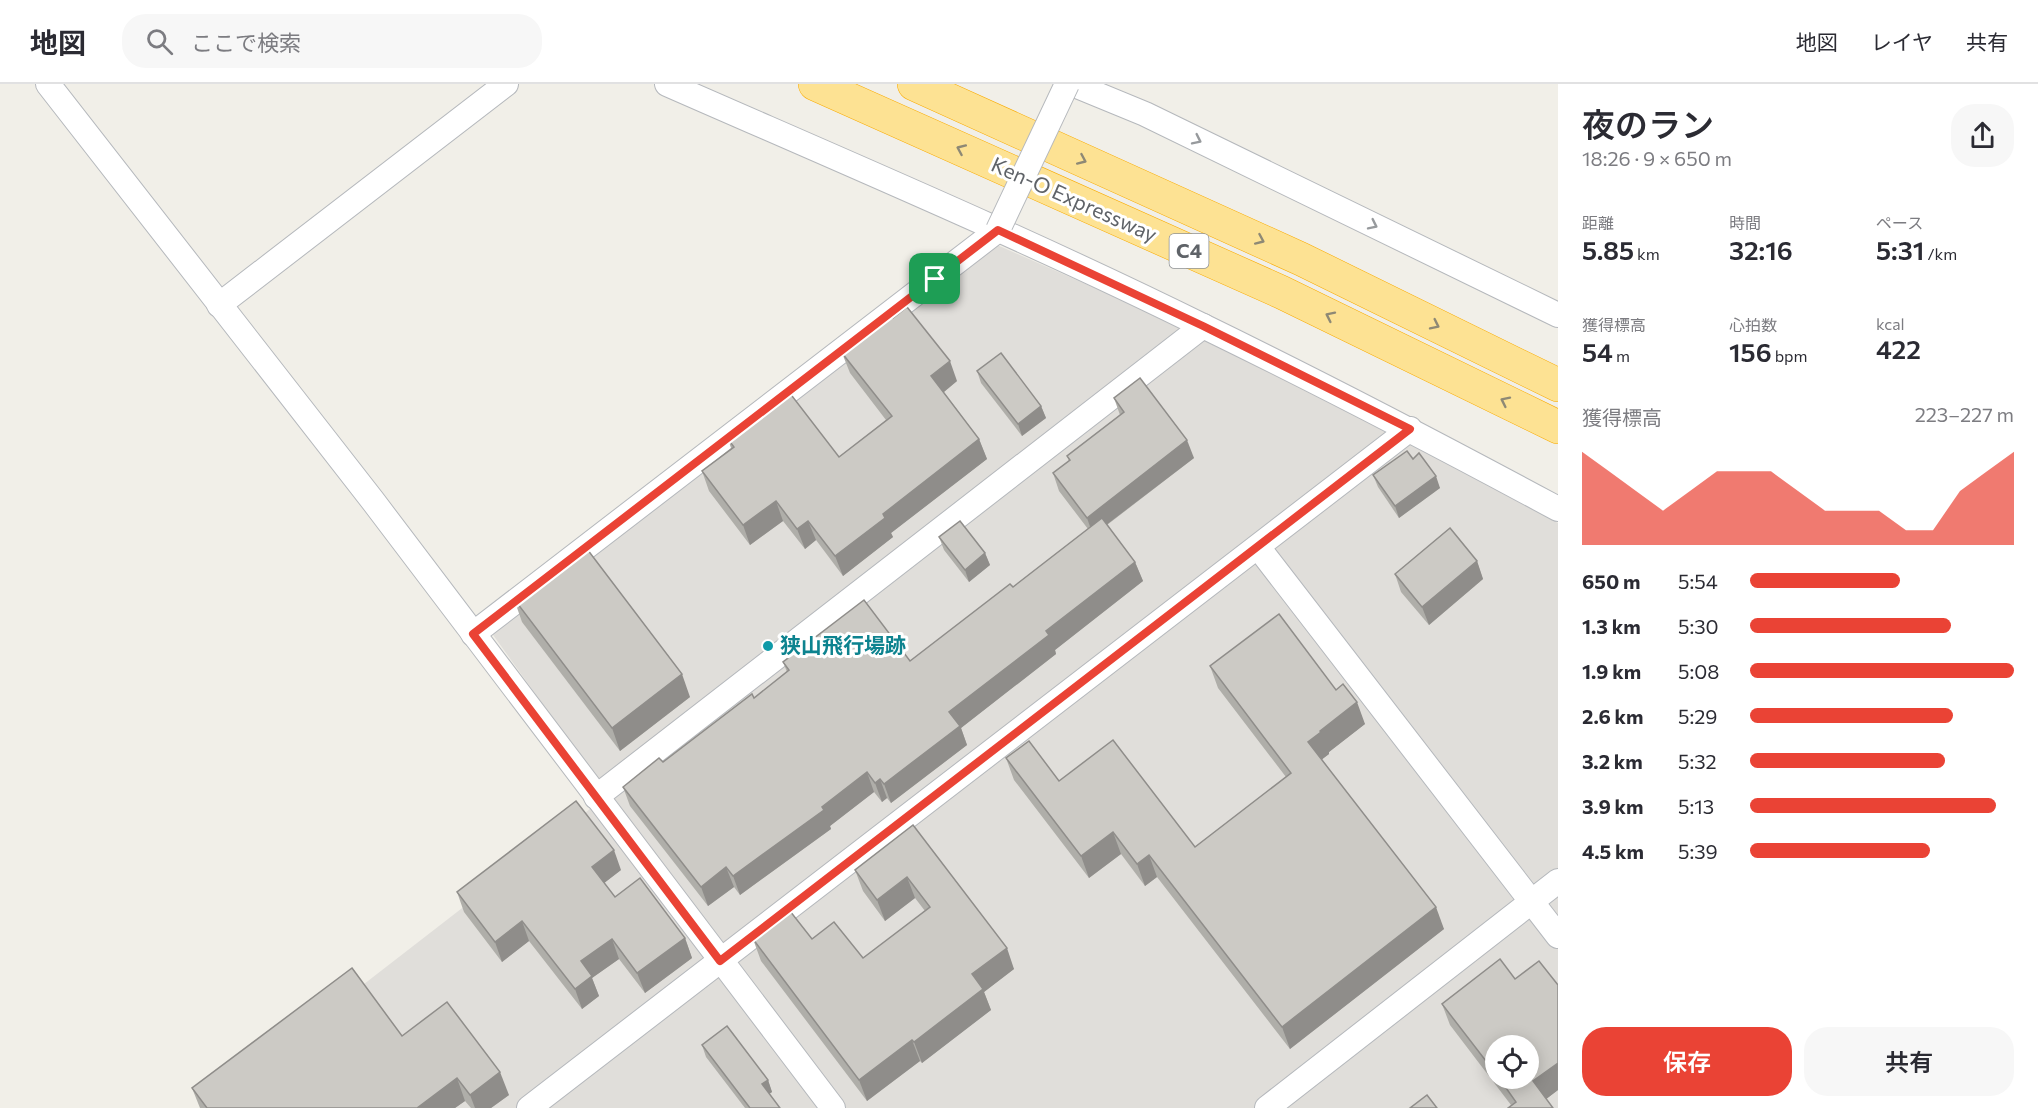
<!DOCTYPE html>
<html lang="ja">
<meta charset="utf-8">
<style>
body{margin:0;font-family:Commissioner,"Noto Sans JP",sans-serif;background:#f7f7f7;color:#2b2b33;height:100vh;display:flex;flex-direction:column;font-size:22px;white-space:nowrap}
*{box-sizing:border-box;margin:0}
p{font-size:20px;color:#7c7c81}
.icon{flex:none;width:33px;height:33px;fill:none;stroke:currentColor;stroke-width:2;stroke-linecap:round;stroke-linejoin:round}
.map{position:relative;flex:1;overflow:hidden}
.panel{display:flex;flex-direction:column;background:#fff;width:480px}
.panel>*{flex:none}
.controls{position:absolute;left:1485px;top:951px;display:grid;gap:12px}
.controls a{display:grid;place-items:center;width:54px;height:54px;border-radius:50%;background:#fff;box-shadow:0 3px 15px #0003;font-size:30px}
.pin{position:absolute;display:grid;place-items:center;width:51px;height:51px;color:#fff;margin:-26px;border-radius:12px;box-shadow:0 3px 9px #0006}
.round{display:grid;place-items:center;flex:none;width:63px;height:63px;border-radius:24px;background:#f7f7f7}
.summary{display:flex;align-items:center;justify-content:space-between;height:102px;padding:0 24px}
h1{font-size:33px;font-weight:600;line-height:45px}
.figures{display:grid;grid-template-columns:repeat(3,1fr);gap:9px;height:102px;padding:6px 24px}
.figures div{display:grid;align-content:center}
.figures b{font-size:26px;font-weight:600}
.figures small{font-size:16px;font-weight:400}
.figures p{font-size:16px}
.chart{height:168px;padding:12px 24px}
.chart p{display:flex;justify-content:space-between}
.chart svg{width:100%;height:108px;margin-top:6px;fill:#ea4335;opacity:.7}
.button{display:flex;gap:12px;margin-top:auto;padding:12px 24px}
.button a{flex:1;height:69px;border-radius:24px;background:#ea4335;color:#fff;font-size:24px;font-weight:600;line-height:69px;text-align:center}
.button a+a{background:#f7f7f7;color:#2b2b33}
ul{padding:0 24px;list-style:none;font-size:20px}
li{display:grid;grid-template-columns:96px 72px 1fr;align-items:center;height:45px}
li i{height:15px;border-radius:8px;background:#ea4335}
header{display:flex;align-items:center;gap:36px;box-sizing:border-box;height:84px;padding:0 30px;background:#fff;border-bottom:2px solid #e1e1e2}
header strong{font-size:28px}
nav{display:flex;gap:33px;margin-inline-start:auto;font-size:21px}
.search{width:420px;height:54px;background:#f7f7f7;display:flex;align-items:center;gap:15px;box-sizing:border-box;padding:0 21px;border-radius:24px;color:#7c7c81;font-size:22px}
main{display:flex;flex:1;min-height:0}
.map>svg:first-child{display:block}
.industrial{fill:#e0deda;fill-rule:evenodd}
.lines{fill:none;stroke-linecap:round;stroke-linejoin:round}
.minor-casing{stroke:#b5b8bc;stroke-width:26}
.highway-casing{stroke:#f9ab00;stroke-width:34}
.minor{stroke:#fff;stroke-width:24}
.highway{stroke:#fde293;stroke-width:33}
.minor-bridge-casing{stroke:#b5b8bc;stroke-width:26;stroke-linecap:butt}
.minor-bridge{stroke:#fff;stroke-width:24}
.wall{fill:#afaea9;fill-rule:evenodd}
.shaded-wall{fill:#8f8d8a}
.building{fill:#cccac5;stroke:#8f8d8a;stroke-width:1.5}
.oneway{stroke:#979a9d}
.oneway2{stroke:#8e8975}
.route-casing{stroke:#fff;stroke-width:12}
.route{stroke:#ea4335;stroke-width:8}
.culture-dot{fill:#0f9aa8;stroke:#fff;stroke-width:2}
.labels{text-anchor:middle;stroke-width:6;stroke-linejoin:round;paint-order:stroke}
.shield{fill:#fff;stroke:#8f9295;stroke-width:1.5}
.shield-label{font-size:20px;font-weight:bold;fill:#5f6368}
.street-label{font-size:21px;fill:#5f6368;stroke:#fff}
.culture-label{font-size:21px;font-weight:bold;fill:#0d838f;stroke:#fff;text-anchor:start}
</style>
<header>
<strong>地図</strong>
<div class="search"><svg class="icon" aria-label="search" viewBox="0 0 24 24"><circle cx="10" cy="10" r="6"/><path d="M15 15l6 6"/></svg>ここで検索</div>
<nav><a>地図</a><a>レイヤ</a><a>共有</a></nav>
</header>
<main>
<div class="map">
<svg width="1558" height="1024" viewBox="0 0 1558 1024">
<rect width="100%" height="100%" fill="#f1efe8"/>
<path class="industrial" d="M 995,160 L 1208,254 L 1466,387 L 1558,439 L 1558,1024 L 204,1024 L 608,711 L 491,548 ZM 1496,962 L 1528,962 L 1528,994 L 1496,994 Z"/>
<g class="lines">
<defs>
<g id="minor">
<polyline points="48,0 373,417 833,1024"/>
<path d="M 667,0 C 847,79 1029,156 1205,243 C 1324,301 1441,362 1558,425"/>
<polyline points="1072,0 1145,30 1558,231"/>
<polyline points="219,221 506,0"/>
<polyline points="1258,463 1558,852"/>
<polyline points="473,550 998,146"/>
<polyline points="596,713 1203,242"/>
<polyline points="529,1024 1410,345"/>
<polyline points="1267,1024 1558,797"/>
</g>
<g id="highway">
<polyline points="815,0 1281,208 1558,343"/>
<polyline points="914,0 1301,175 1558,301"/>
</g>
</defs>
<use href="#minor" class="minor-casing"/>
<use href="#highway" class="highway-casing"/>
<use href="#minor" class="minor"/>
<use href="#highway" class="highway"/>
<defs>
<polyline id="minor-bridge" points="998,146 1067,0"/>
</defs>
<use href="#minor-bridge" class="minor-bridge-casing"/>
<use href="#minor-bridge" class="minor-bridge"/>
</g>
<g class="wall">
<polygon points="842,269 957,297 944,308 979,355 987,375 891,449 893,453 843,492 816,456 805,465 783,437 750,461 709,407 702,387 731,364 728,355 839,373 886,336 850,289"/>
<polygon points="977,287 1041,322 1046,334 1022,352 981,299"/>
<polygon points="1114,314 1194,374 1107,441 1135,478 1143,497 1055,566 1056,570 961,644 967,661 891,719 887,714 882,718 874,708 830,742 831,745 740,811 734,803 708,822 630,722 623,703 663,678 754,614 787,588 783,578 910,577 1013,503 1088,445 1059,407 1053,389 1069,377 1067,372 1120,331"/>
<polygon points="1413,375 1440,404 1399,434 1378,403 1373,391"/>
<polygon points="939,453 985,469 990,481 969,498 944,466"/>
<polygon points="1477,477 1483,495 1429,541 1401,508 1395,490"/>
<polygon points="514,515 690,613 620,667 522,538"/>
<polygon points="1210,582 1336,606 1365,640 1329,668 1329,670 1322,675 1444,845 1290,965 1157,793 1145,802 1121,770 1089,794 1014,696 1006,674 1059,697 1195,763 1286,693 1218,604"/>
<polygon points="913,741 1014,885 984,908 991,926 922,979 920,977 867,1017 761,877 753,855 812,855 863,874 925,827 915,814 885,837 863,807 855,786"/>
<polygon points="621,786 604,799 615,813 685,854 692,874 645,909 619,875 592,894 599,912 582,925 529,857 502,878 464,828 457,808"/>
<path d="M 1442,920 L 1558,1006 L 1546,1015 L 1511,1021 L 1450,941 ZM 1496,962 L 1528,994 L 1496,994 Z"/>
<polygon points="402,952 509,1011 491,1024 471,1024 465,1017 455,1024 200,1024 192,1004"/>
<polygon points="702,961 768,996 772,1008 769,1010 780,1024 745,1024 706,973"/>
</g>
<g class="shaded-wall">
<polygon points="950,277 957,297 939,312 931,292"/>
<polygon points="1041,322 1046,334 1022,352 1018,340"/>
<polygon points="979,355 987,375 891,449 893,453 843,492 835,472 883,430"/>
<polygon points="1187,356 1194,374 1093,451 1087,434"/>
<polygon points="1436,392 1440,404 1399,434 1395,422"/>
<polygon points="776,417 783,437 750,461 743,441"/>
<polygon points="808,437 816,456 805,465 797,445"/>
<polygon points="985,469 990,481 969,498 965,486"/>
<polygon points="1477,477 1483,495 1429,541 1422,523"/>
<polygon points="1135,478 1143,497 1055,566 1056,570 961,644 967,661 891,719 884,700 949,628 1046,547"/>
<polygon points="682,590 690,613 620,667 612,644"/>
<polygon points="1357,618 1365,640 1329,668 1329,670 1316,680 1308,658 1320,647"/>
<polygon points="867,688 874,708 830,742 831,745 740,811 733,792"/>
<polygon points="880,695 887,714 882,718 875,699"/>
<polygon points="1113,748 1121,770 1089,794 1081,772"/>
<polygon points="614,766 621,786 599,803 592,783"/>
<polygon points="1149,771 1157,793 1145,802 1137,780"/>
<polygon points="726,783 734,803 708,822 701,803"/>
<polygon points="907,793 915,814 885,837 877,816"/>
<polygon points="1436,823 1444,845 1290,965 1282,943"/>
<polygon points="522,837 529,857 502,878 495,858"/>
<polygon points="685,854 692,874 645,909 637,889"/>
<polygon points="612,855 619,875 592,894 599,912 582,925 575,905 581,877"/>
<polygon points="1007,864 1014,885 984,908 991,926 922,979 914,958 972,890"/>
<polygon points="912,956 920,977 867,1017 859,996"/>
<polygon points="1558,979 1558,1006 1541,1019 1533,997"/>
<polygon points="500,988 509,1011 491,1024 475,1024 470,1011"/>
<polygon points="457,994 465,1017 455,1024 417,1024"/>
<polygon points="768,996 772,1008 766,1012 762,1000"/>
</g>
<g class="building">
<polygon points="907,223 950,277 931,292 979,355 883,430 885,434 835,472 808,437 797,445 776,417 743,441 702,387 734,363 728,355 789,308 839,373 892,332 842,269 890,231 893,234"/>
<polygon points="1001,269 1041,322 1018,340 977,287"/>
<polygon points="1140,294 1187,356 1087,434 1053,389 1070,376 1067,372 1124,328 1114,314"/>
<polygon points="1407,367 1413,375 1419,369 1436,392 1395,422 1373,391"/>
<polygon points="1102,434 1135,478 1046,547 1049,551 949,628 960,642 884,700 880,695 875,699 867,688 822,723 824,726 733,792 726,783 701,803 623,703 659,674 663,678 752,610 754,614 789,586 783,578 864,516 910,577 1010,500 1013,503"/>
<polygon points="960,437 985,469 965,486 939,453"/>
<polygon points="1450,444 1477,477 1422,523 1395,490"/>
<polygon points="584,461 682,590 612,644 514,515"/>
<polygon points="1279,530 1336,606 1343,600 1357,618 1320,647 1321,648 1308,658 1436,823 1282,943 1149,771 1137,780 1113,748 1081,772 1006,674 1029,657 1059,697 1113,656 1195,763 1291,689 1210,582"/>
<polygon points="576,717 614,766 592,783 615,813 640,794 685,854 637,889 612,855 581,877 592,892 575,905 522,837 495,858 457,808"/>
<polygon points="913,741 1007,864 972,890 983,905 914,958 912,956 859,996 753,855 790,827 812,855 834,838 863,874 930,823 907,793 877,816 855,786"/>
<polygon points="1500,875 1515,895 1539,877 1558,901 1558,979 1533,997 1553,1024 1508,1024 1516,1018 1499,994 1528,994 1528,962 1496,962 1496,990 1442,920"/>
<polygon points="352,884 402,952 447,918 500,988 470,1011 457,994 417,1024 207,1024 192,1004"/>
<polygon points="727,942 768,996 762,1000 780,1024 750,1024 702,961"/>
<polygon points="1427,1011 1437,1024 1410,1024"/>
</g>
<defs><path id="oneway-chevron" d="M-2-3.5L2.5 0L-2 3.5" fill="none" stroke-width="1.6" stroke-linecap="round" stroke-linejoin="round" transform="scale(1.5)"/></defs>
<g class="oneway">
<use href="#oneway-chevron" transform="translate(1197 56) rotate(26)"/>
<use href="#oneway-chevron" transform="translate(1373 141) rotate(26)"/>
</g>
<g class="oneway2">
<use href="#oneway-chevron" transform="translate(961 65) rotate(-156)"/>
<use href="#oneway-chevron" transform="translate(1082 76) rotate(24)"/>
<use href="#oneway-chevron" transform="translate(1260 156) rotate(24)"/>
<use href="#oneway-chevron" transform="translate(1330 232) rotate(-154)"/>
<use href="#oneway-chevron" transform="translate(1435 241) rotate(26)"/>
<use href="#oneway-chevron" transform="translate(1505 317) rotate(-154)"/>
</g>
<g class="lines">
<defs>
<polygon id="route" points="998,146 1203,242 1410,345 720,877 473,550"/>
</defs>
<use href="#route" class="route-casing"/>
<use href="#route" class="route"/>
</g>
<circle class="culture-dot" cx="768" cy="562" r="6"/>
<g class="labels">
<rect class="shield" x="1169.5" y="150" width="39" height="34" rx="4.5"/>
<g class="shield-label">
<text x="1189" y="174">C4</text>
</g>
<g class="street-label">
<text transform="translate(1074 116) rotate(24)" y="7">Ken-O Expressway</text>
</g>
<g class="culture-label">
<text x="780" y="569">狭山飛行場跡</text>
</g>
</g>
</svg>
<div class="controls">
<a><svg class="icon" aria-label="locate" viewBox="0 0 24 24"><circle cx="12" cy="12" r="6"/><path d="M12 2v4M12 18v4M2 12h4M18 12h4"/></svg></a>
</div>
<div class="pin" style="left:935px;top:195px;background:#1e9e55"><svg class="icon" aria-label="arrive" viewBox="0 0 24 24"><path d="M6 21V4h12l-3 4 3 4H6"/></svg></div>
</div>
<section class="panel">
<div class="summary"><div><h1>夜のラン</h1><p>18:26 · 9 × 650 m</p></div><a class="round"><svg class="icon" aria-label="share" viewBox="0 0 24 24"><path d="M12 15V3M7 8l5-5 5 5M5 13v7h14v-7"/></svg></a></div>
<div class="figures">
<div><p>距離</p><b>5.85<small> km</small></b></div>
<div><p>時間</p><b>32:16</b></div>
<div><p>ペース</p><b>5:31<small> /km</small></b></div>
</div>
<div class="figures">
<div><p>獲得標高</p><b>54<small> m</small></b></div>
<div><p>心拍数</p><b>156<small> bpm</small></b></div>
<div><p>kcal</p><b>422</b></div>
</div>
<div class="chart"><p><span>獲得標高</span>223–227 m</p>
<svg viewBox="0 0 160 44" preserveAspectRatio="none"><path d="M0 44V6L10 14L20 22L30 30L40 22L50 14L60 14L70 14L80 22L90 30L100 30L110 30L120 38L130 38L140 22L150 14L160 6V44z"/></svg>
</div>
<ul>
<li><b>650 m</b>5:54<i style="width:57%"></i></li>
<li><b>1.3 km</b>5:30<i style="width:76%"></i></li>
<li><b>1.9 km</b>5:08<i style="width:100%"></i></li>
<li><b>2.6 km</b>5:29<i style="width:77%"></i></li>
<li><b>3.2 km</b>5:32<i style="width:74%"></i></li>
<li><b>3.9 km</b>5:13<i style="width:93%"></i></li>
<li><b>4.5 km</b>5:39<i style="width:68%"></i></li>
</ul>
<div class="button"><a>保存</a><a>共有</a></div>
</section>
</main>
